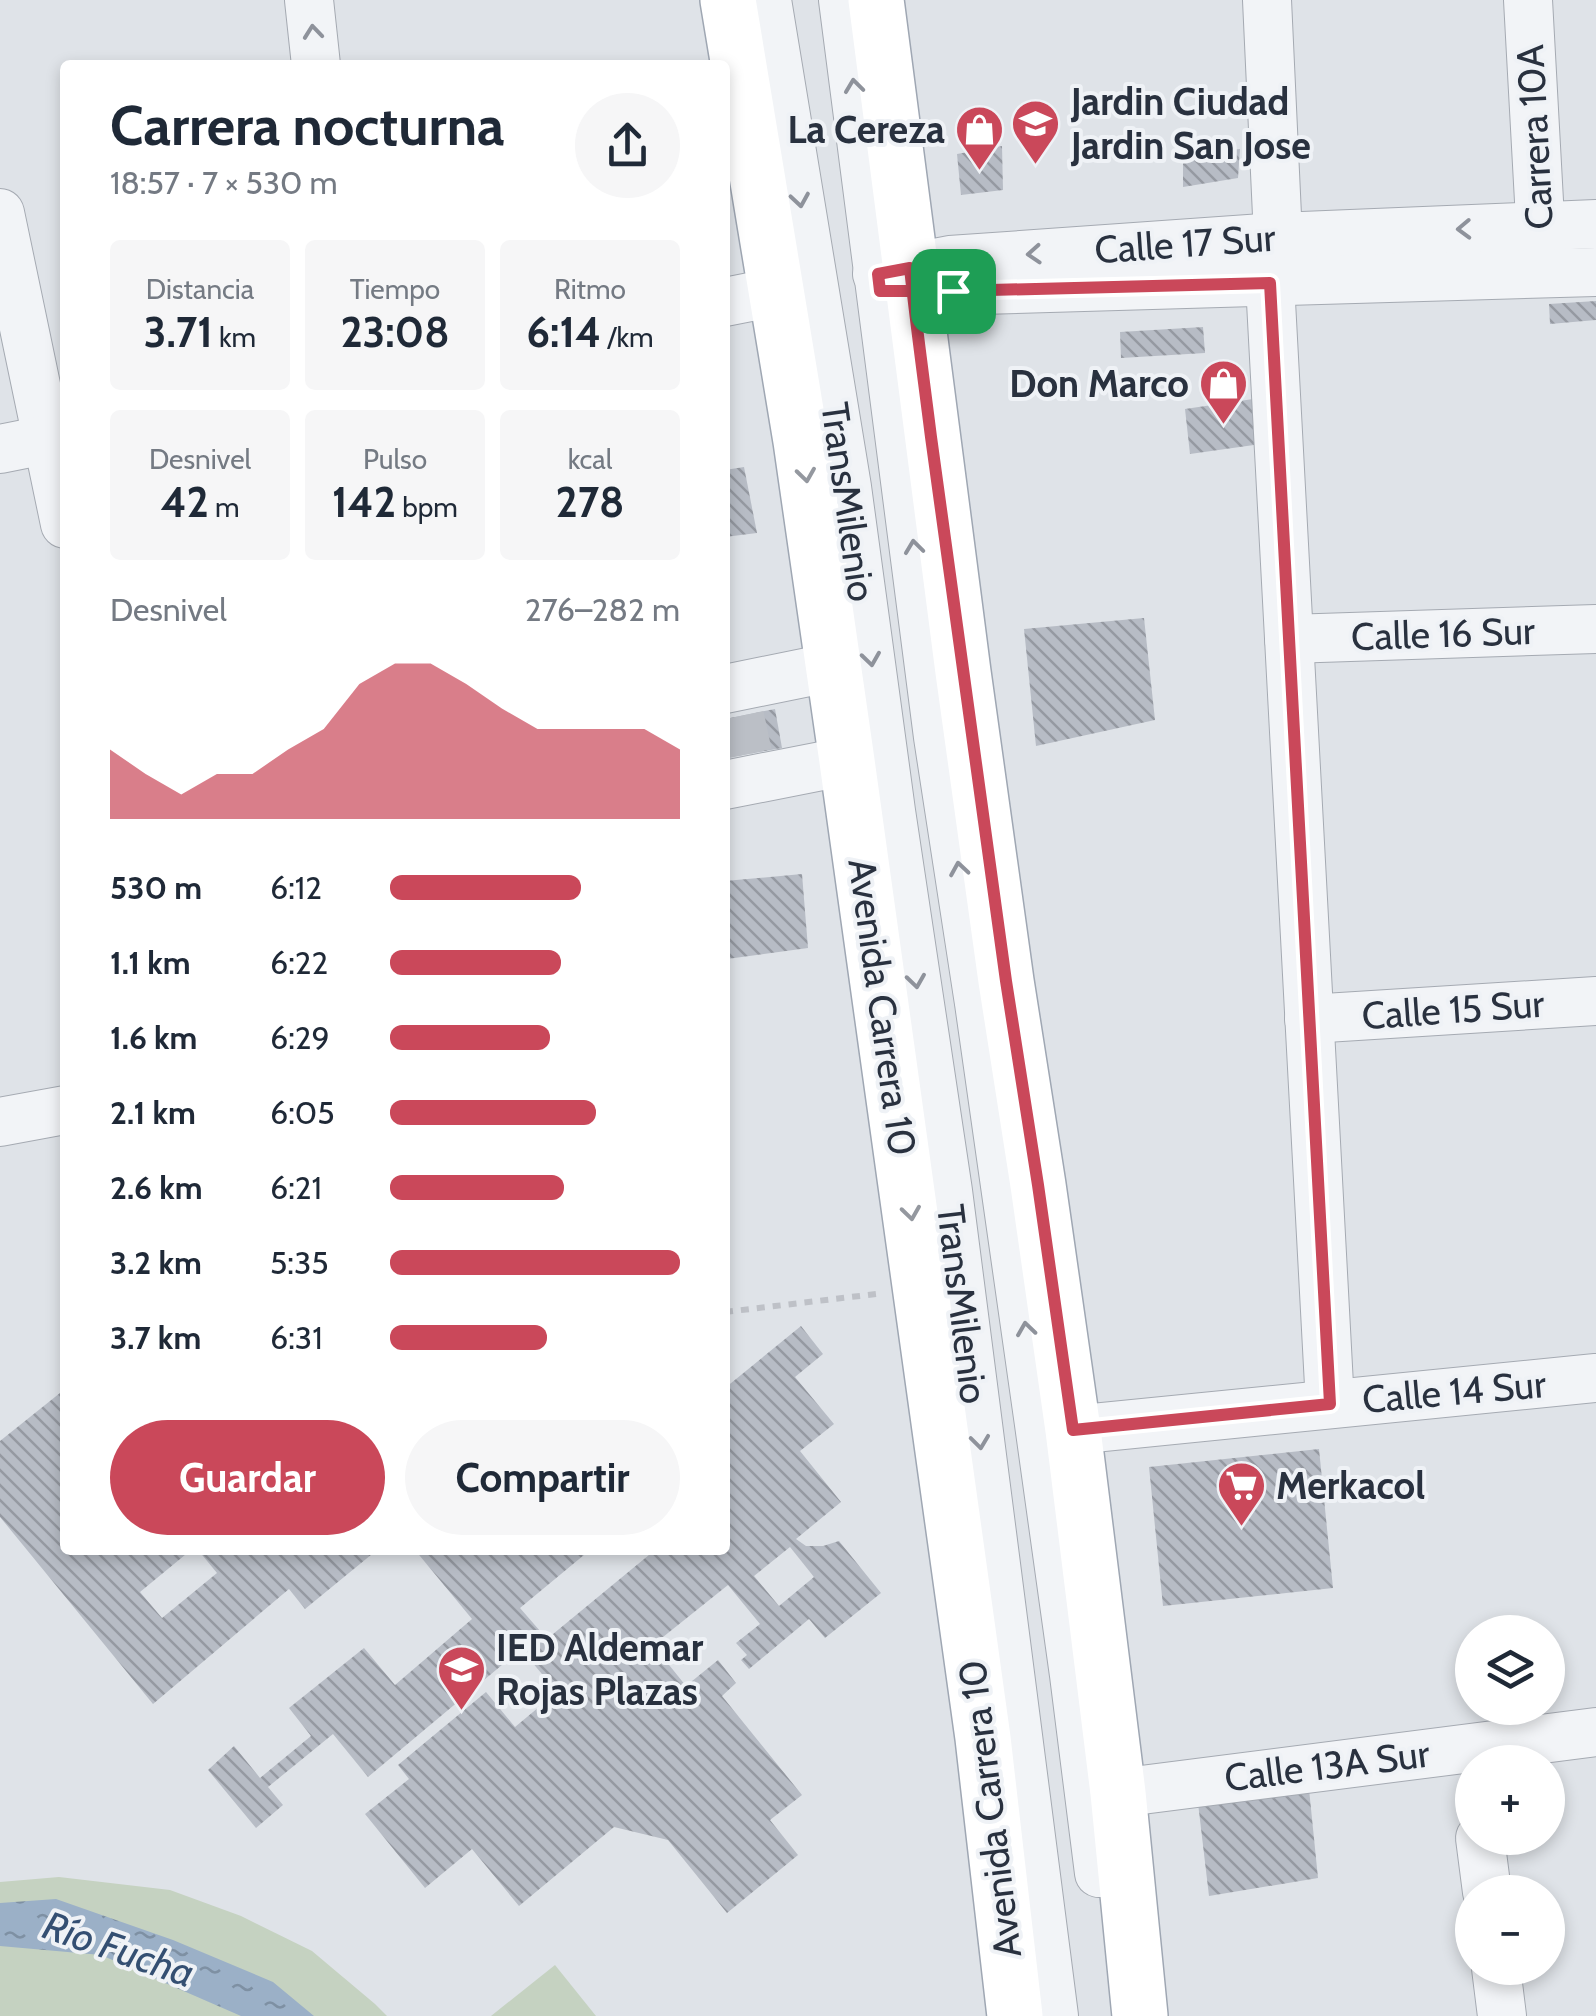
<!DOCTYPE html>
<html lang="es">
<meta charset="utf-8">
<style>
body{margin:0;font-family:Cabin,sans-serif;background:#f6f6f7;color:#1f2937;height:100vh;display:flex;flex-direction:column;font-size:38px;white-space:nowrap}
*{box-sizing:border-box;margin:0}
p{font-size:32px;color:#747a83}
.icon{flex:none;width:55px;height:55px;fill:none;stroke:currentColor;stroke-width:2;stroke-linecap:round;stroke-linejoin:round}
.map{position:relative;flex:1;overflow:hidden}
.panel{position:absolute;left:60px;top:60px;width:670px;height:1495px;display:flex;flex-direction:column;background:#fff;border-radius:10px;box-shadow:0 5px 15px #0003}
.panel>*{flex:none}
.controls{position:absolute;left:1455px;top:1615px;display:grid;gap:20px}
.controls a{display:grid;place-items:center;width:110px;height:110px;border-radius:50%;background:#fff;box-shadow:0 5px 15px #0003;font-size:50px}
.pin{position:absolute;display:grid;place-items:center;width:85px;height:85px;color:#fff;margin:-42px;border-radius:20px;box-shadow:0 5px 15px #0006}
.round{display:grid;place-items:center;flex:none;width:105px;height:105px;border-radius:52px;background:#f6f6f7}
.headline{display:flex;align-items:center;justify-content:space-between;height:170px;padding:0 50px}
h1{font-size:55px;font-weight:700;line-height:75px}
.metrics{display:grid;grid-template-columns:repeat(3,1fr);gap:15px;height:170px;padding:10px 50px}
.metrics div{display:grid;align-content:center;border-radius:10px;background:#f6f6f7;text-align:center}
.metrics b{font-size:42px;font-weight:700}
.metrics small{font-size:28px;font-weight:400}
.metrics p{font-size:28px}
.chart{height:280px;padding:20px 50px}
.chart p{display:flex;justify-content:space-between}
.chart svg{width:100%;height:180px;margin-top:10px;fill:#ca485a;opacity:.7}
.primary-button{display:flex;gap:20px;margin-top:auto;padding:20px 50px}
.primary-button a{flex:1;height:115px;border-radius:60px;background:#ca485a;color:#fff;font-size:40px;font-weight:700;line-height:115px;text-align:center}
.primary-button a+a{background:#f6f6f7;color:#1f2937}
ul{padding:0 50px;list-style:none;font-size:32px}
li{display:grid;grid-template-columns:160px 120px 1fr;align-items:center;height:75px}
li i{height:25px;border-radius:12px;background:#ca485a}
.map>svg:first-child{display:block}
.park{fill:#c5d2c1}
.water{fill:url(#water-ripples)}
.building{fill:url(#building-back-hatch);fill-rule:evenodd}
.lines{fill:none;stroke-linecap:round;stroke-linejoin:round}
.minor-tunnel{stroke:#bbbfc6;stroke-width:48;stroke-dasharray:48 24;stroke-linecap:butt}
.minor-casing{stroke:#a5aab2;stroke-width:50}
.major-casing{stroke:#9fa7b3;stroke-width:58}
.path{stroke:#bec1c7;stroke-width:6;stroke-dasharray:8 8;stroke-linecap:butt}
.minor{stroke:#f2f4f7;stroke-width:48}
.major{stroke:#fff;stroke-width:55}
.oneway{stroke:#8e929b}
.oneway2{stroke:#94989f}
.route-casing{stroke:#fff;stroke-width:20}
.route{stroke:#ca485a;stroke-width:12}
.labels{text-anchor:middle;stroke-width:8;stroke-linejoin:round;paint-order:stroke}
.poi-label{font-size:38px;font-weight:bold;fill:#29313f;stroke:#eff2f6;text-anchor:start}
.street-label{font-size:38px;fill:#29313f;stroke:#eff2f6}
.water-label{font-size:40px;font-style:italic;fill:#344f72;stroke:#eff2f6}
</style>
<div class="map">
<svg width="1596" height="2016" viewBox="0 0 1596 2016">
<defs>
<pattern id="water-ripples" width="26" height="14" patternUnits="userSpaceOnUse" patternTransform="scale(2.5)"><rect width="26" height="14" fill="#9bb0c7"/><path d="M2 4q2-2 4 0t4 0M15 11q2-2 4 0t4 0" fill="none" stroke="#7e90a3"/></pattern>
<pattern id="building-back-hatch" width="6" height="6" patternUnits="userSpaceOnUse" patternTransform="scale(2.5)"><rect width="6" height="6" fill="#b7bcc5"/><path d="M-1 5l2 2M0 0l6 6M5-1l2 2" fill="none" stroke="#9599a1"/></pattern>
</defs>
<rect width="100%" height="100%" fill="#dfe3e8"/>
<g class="park">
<polygon points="59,1877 170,1890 241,1916 312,1951 375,2004 387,2016 0,2016 0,1882"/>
<polygon points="555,1965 596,2016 491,2016"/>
</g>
<polygon class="water" points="56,1899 173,1940 273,1982 314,2016 241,2016 101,1955 0,1946 0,1903"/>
<g class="building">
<polygon points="1002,146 1003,190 961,195 957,154"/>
<polygon points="1240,149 1238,178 1183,187 1183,154"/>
<polygon points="1596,301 1596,320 1550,324 1549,304"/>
<polygon points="1203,327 1205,353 1121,358 1120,332"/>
<polygon points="1260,398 1261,444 1190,454 1185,409"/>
<polygon points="744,467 757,533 725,537 725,470"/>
<polygon points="1144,618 1155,720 1036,746 1024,629"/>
<polygon points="775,709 782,748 725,758 725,719"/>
<polygon points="802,874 808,948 727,959 725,953 725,881"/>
<path d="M 801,1326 L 823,1354 L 795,1377 L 834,1424 L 800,1451 L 841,1502 L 796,1539 L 806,1546 L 823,1546 L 839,1541 L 881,1593 L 825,1638 L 809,1619 L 749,1669 L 741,1660 L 747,1655 L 736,1643 L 760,1624 L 728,1585 L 653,1645 L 686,1686 L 718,1660 L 736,1683 L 722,1696 L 802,1795 L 770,1820 L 798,1855 L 727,1913 L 668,1840 L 614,1827 L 519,1906 L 472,1849 L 425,1888 L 365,1814 L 409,1779 L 398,1765 L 486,1692 L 515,1727 L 557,1692 L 521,1649 L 368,1777 L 333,1734 L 268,1787 L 283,1805 L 256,1828 L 208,1770 L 234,1746 L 260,1778 L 311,1736 L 289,1708 L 364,1648 L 395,1685 L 472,1619 L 415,1550 L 590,1550 L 520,1608 L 547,1639 L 655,1550 L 725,1550 L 725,1388 ZM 790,1547 L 814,1577 L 779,1606 L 754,1576 Z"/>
<polygon points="65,1389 65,1550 191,1550 140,1592 162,1618 217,1573 198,1550 235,1550 239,1555 245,1550 377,1550 305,1609 289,1589 153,1704 0,1517 0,1441"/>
<polygon points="1319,1449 1333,1588 1163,1606 1149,1467"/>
<polygon points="1309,1789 1318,1878 1209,1896 1198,1803"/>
</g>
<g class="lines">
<polyline class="minor-tunnel" points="740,716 748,754"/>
<defs>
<g id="minor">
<polyline points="309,0 316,65"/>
<polyline points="767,0 847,487 891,811 948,1191 1054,2016"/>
<polyline points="843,0 938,737 979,1003 1038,1417 1074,1675 1099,1873"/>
<polyline points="1267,0 1278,237"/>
<polyline points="1528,0 1542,256"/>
<polyline points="0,213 65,524"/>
<polyline points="877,274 950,260 1278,237 1596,224"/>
<polyline points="1270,283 1330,1404"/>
<polyline points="945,291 1596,272"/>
<polyline points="725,302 811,285"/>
<polyline points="0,449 65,436"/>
<polyline points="1289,639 1596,629"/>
<polyline points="725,689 833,667"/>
<polyline points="725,785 847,761"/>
<polyline points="1309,1019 1596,1001"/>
<polyline points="0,1122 65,1110"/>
<polyline points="1073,1430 1596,1378"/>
<polyline points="1118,1793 1596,1732"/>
<polyline points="1480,1838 1487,1892"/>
<polyline points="1496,1968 1502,2016"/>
</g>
<g id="major">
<polyline points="728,0 801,441 847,761 983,1738 1015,2016"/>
<polyline points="876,0 963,672 1006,981 1038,1185 1073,1430 1118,1793 1140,2016"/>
</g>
</defs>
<use href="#minor" class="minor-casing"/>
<use href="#major" class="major-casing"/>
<polyline class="path" points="725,1312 876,1294"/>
<use href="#minor" class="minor"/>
<use href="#major" class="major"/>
</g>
<defs><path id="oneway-chevron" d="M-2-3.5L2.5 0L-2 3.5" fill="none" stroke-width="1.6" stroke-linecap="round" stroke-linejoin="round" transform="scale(2.5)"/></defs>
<g class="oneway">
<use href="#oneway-chevron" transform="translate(313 32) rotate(-96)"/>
<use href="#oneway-chevron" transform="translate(854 86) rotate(-97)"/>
<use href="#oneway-chevron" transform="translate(800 200) rotate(81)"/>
<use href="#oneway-chevron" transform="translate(1464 229) rotate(178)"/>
<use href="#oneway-chevron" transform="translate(1034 254) rotate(176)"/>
<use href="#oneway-chevron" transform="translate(914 547) rotate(-97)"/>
<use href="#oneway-chevron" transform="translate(871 659) rotate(82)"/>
<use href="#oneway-chevron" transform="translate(959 869) rotate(-99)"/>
<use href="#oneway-chevron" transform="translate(916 981) rotate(82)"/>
<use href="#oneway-chevron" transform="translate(1026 1329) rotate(-98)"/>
<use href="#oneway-chevron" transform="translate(980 1442) rotate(83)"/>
</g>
<g class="oneway2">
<use href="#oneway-chevron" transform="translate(806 475) rotate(82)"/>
<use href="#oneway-chevron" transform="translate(911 1213) rotate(82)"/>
</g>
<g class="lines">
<defs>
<path id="route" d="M 953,291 L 880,291 L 878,274 L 910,268 C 916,324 924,381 931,437 L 1006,981 L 1038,1185 L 1073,1430 L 1330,1404 L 1270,283 L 953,291"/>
</defs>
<use href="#route" class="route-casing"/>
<use href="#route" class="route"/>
</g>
<defs>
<symbol id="school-pin" viewBox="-11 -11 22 30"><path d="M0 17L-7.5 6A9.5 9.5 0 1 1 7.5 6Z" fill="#ca485a" stroke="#eff2f6"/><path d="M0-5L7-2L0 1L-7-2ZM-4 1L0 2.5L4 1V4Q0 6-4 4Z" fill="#fff"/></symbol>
<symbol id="shop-pin" viewBox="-11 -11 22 30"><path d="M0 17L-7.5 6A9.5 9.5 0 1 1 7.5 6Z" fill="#ca485a" stroke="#eff2f6"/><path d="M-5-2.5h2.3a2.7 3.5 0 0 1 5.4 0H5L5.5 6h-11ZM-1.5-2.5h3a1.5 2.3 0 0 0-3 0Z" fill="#fff"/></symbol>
<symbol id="supermarket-pin" viewBox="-11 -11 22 30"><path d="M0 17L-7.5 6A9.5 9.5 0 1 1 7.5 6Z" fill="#ca485a" stroke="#eff2f6"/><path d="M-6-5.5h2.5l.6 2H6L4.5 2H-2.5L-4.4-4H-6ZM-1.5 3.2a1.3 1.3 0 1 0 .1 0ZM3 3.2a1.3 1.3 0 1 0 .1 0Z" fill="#fff"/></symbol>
<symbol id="university-pin" viewBox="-11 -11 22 30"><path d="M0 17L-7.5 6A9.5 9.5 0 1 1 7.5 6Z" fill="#ca485a" stroke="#eff2f6"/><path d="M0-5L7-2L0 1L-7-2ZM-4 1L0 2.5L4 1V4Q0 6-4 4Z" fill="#fff"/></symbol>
</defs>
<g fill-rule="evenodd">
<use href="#school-pin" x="1008" y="96" width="55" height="75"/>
<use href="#shop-pin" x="952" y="102" width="55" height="75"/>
<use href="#shop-pin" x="1196" y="356" width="55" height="75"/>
<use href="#supermarket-pin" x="1214" y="1458" width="55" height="75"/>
<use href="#university-pin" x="434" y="1642" width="55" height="75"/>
</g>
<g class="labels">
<g class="poi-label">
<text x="1071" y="115">Jardin Ciudad<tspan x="1071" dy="44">Jardin San Jose</tspan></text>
<text x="945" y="143" text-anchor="end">La Cereza</text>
<text x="1189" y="397" text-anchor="end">Don Marco</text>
<text x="1276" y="1499">Merkacol</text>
<text x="496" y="1661">IED Aldemar<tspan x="496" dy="44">Rojas Plazas</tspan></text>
</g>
<g class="street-label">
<text transform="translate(1535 137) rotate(-93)" y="13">Carrera 10A</text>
<text transform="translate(1185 244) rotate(-4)" y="13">Calle 17 Sur</text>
<text transform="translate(848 502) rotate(82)" y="13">TransMilenio</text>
<text transform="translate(1443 634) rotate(-2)" y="13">Calle 16 Sur</text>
<text transform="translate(882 1007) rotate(82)" y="13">Avenida Carrera 10</text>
<text transform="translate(1453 1010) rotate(-4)" y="13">Calle 15 Sur</text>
<text transform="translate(962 1304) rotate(83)" y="13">TransMilenio</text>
<text transform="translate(1454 1392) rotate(-5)" y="13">Calle 14 Sur</text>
<text transform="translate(1327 1766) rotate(-7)" y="13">Calle 13A Sur</text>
<text transform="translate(990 1809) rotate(-97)" y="13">Avenida Carrera 10</text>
</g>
<g class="water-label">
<text transform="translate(119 1949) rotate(19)" y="14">Río Fucha</text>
</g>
</g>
</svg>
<div class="controls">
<a><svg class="icon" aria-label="layers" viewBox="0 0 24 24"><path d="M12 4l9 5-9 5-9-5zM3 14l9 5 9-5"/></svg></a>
<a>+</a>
<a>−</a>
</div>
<div class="pin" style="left:953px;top:291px;background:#1e9e55"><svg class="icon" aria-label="arrive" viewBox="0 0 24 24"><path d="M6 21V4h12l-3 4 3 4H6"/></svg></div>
<section class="panel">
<div class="headline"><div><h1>Carrera nocturna</h1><p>18:57 · 7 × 530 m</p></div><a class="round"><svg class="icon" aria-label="share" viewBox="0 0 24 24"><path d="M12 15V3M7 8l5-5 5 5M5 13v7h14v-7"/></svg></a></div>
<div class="metrics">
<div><p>Distancia</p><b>3.71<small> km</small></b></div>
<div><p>Tiempo</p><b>23:08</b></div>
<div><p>Ritmo</p><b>6:14<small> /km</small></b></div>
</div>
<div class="metrics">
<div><p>Desnivel</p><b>42<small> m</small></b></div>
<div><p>Pulso</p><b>142<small> bpm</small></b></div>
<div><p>kcal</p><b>278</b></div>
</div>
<div class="chart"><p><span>Desnivel</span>276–282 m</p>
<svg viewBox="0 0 160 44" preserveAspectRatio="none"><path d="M0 44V27L10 33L20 38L30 33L40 33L50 27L60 22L70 11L80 6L90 6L100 11L110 17L120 22L130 22L140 22L150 22L160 27V44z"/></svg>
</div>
<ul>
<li><b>530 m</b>6:12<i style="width:66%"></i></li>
<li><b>1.1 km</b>6:22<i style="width:59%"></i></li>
<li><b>1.6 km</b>6:29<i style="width:55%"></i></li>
<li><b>2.1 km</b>6:05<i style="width:71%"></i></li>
<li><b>2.6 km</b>6:21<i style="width:60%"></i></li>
<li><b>3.2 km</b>5:35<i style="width:100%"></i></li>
<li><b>3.7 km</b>6:31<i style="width:54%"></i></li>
</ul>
<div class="primary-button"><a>Guardar</a><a>Compartir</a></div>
</section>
</div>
